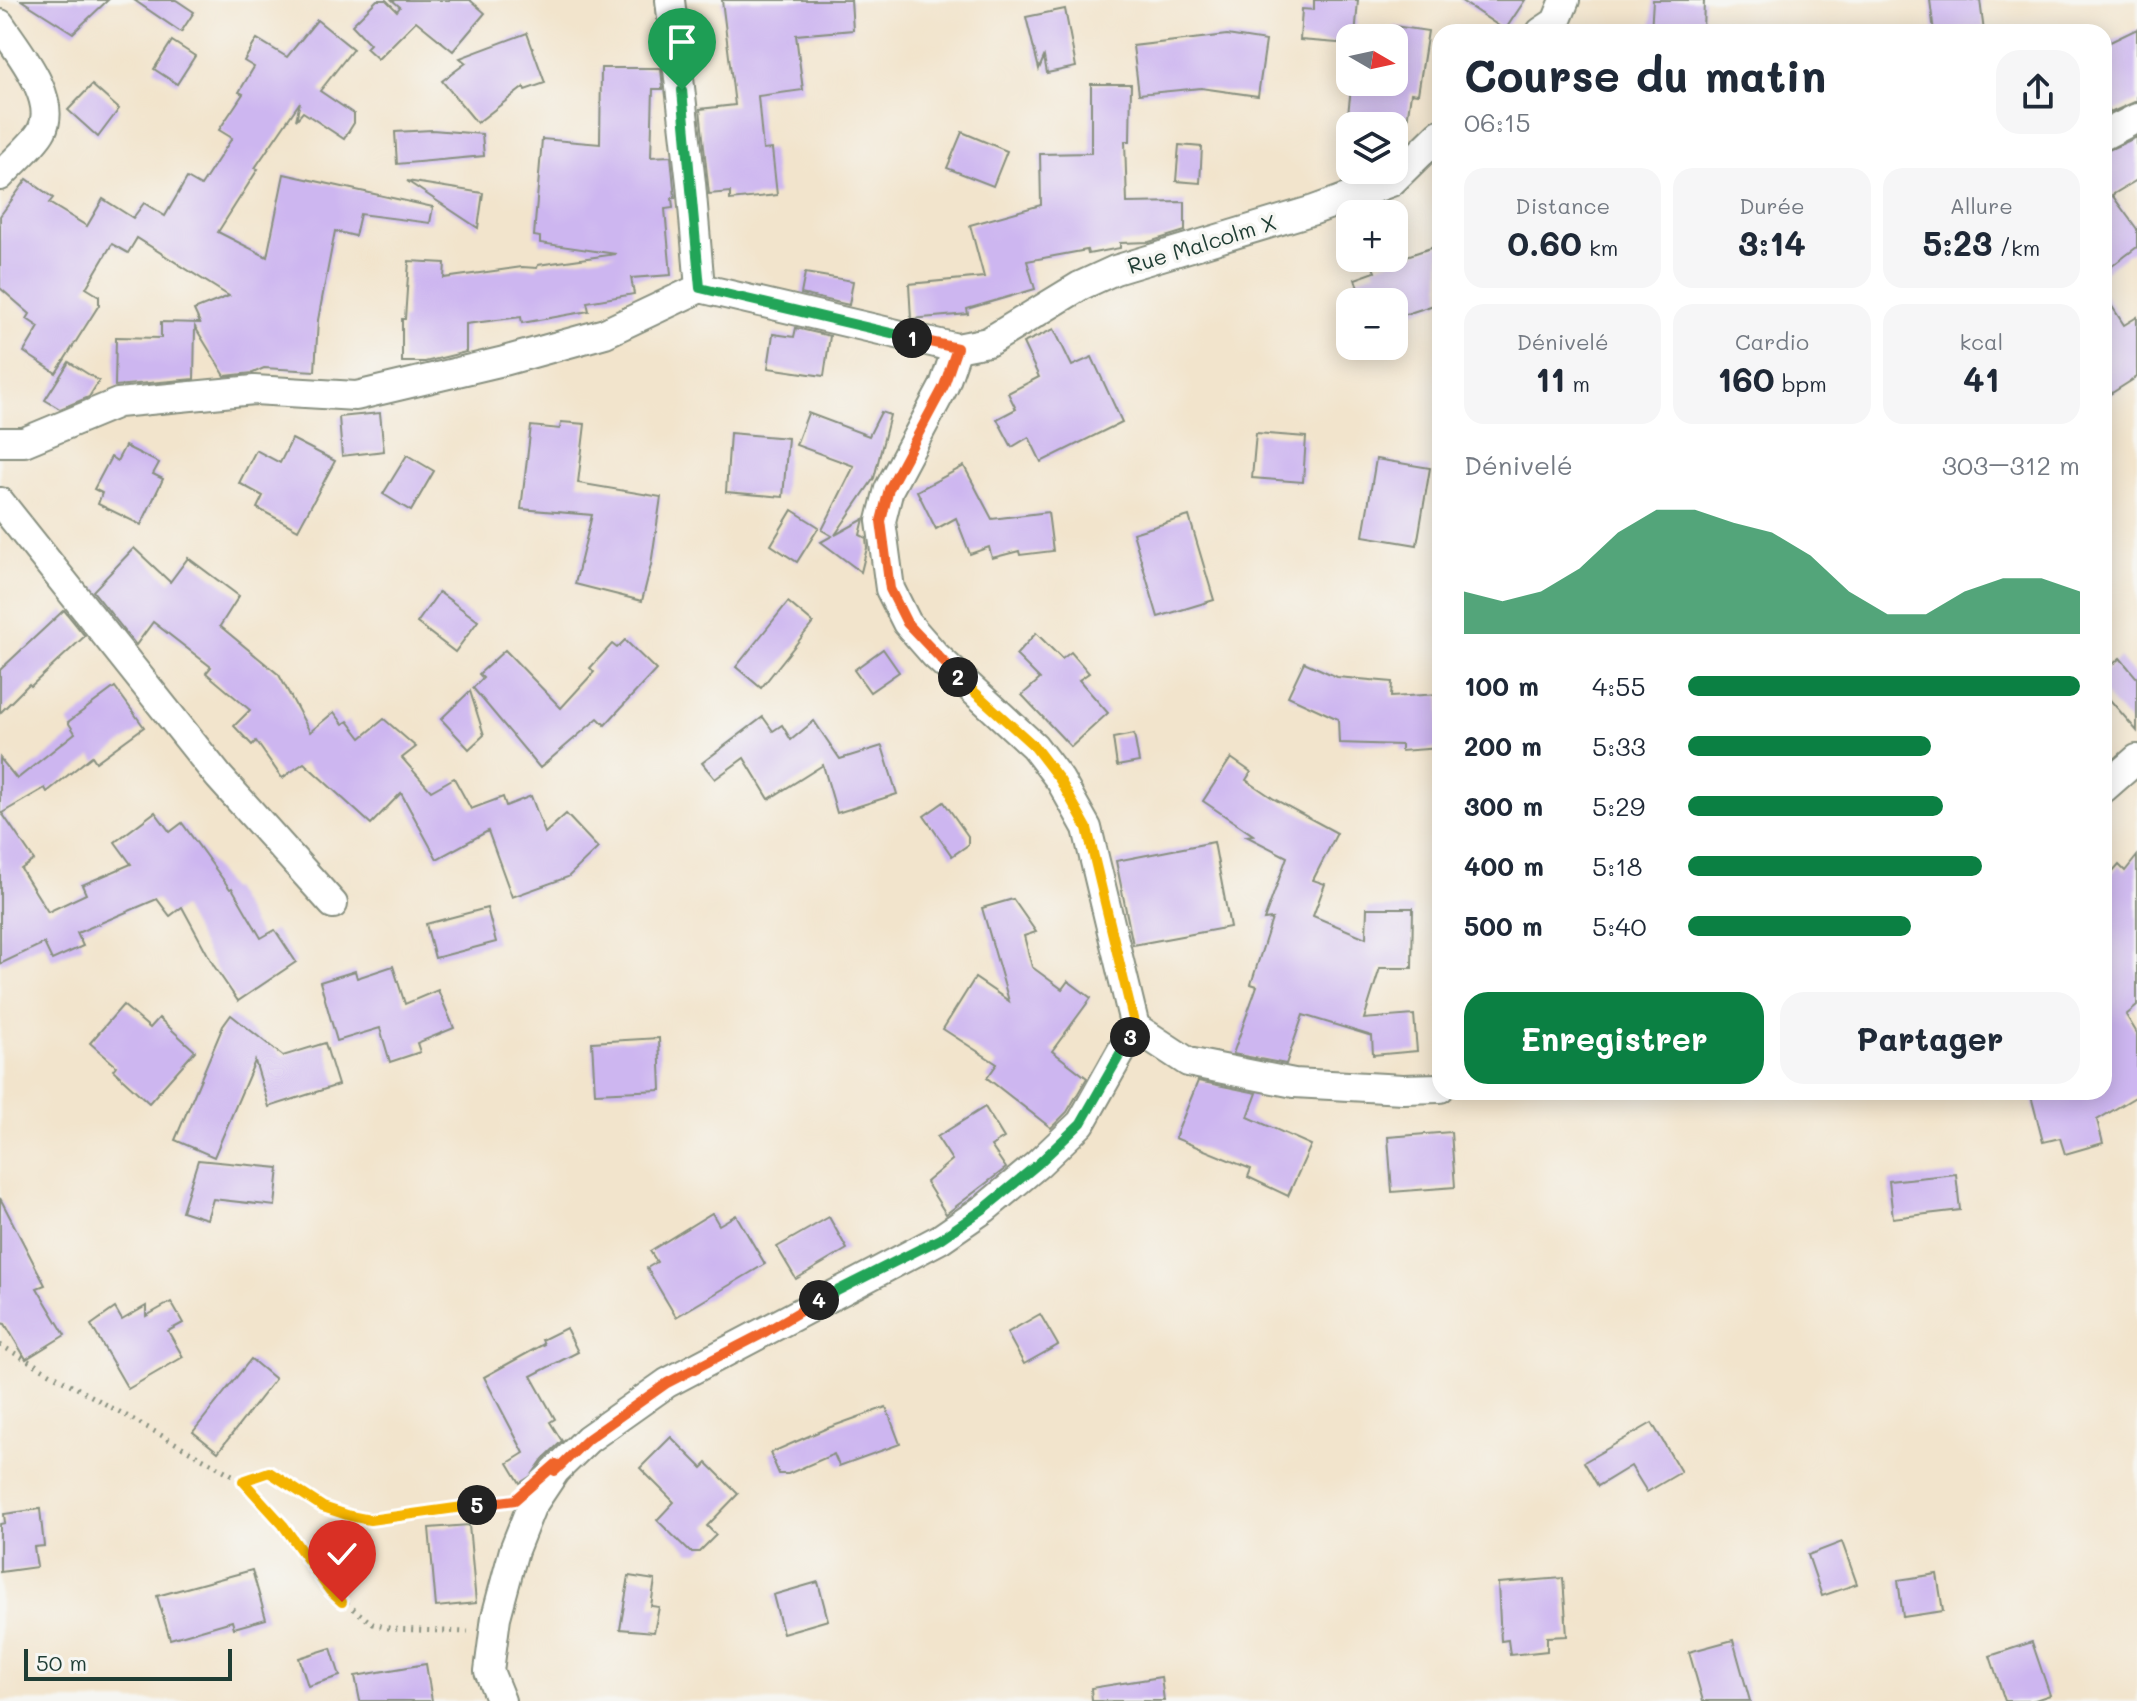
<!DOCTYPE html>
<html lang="fr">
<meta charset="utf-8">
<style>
body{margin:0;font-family:Mali,sans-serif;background:#f6f6f7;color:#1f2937;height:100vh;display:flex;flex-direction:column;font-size:30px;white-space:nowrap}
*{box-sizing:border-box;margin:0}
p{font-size:26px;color:#747a83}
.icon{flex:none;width:44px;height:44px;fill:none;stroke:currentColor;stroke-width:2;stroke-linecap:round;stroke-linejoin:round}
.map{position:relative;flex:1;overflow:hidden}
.side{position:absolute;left:1432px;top:24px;width:680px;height:1076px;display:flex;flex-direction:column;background:#fff;border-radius:24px;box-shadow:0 4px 20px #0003}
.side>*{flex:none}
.needle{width:52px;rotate:99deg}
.tools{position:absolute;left:1336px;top:24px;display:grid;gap:16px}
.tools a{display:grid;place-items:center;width:72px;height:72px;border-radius:16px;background:#fff;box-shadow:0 4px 20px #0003;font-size:40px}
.scale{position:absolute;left:24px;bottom:20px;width:208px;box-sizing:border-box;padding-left:8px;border:4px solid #1f3d34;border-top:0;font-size:22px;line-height:28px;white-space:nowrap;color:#1f3d34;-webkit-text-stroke:6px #f6f6f2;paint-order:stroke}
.pin{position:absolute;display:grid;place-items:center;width:68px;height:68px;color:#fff;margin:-82px -34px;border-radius:50% 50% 50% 0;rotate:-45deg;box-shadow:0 0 8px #0007}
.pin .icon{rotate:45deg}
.km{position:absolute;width:40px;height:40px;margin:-20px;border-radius:50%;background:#222;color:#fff;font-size:22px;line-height:40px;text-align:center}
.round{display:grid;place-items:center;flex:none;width:84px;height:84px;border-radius:24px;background:#f6f6f7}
.head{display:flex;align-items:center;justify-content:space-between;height:136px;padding:0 32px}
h1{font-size:44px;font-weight:700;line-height:60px}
.figures{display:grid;grid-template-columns:repeat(3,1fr);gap:12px;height:136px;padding:8px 32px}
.figures div{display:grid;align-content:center;border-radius:20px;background:#f6f6f7;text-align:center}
.figures b{font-size:34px;font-weight:700}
.figures small{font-size:22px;font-weight:400}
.figures p{font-size:22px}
.chart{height:224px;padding:16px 32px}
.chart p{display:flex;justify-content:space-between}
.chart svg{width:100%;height:144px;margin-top:8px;fill:#0b8043;opacity:.7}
.action{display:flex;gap:16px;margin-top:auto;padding:16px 32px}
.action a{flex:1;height:92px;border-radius:24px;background:#0b8043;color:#fff;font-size:32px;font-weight:700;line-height:92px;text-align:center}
.action a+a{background:#f6f6f7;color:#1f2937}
ul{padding:0 32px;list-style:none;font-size:26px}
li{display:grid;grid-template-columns:128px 96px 1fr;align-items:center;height:60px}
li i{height:20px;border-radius:10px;background:#0b8043}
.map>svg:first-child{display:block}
.building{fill:#cdb6f0}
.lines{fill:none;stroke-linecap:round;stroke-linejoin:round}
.minor-casing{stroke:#889080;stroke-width:32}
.path{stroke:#889080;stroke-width:5;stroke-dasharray:2 6;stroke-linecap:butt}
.minor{stroke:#fff;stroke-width:28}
.split-1-casing{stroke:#fff;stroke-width:16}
.split-2-casing{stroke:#fff;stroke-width:16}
.split-3-casing{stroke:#fff;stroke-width:16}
.split-4-casing{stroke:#fff;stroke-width:16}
.split-5-casing{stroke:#fff;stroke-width:16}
.split-6-casing{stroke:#fff;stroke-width:16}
.split-1{stroke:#22a559;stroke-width:10}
.split-2{stroke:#f0652b;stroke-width:10}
.split-3{stroke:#f5b400;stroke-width:10}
.split-4{stroke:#22a559;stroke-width:10}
.split-5{stroke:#f0652b;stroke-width:10}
.split-6{stroke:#f5b400;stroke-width:10}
.labels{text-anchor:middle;stroke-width:7;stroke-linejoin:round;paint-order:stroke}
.street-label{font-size:22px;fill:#1f3d34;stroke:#f6f6f2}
</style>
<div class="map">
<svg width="2137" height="1701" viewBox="0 0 2137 1701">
<rect width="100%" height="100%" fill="#f6f6f2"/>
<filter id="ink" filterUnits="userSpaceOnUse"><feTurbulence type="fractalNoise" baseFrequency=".0125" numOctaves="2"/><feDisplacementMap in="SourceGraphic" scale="16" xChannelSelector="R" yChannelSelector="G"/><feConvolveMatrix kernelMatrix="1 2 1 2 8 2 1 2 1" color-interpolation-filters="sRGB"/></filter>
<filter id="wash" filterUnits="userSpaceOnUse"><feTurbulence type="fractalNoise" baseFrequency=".006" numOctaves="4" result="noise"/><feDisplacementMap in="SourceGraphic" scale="32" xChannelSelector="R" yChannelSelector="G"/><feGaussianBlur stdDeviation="1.8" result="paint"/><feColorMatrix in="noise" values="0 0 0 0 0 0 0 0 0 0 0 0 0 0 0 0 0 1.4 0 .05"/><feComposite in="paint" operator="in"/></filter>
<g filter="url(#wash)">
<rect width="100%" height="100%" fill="#f2e4cc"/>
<g id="blocks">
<g class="building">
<polygon points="21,0 108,0 73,33"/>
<polygon points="134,0 176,0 194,12 181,32"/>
<polygon points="377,0 386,0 397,11 400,7 392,0 470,0 485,13 453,51 416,21 378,59 366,48 370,44 352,25"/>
<polygon points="722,0 851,0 853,30 796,35 803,90 758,96 763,150 772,149 777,195 730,200 730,192 709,194 700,109 735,105"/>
<polygon points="1314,0 1358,0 1355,38 1350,38 1350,44 1300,40 1302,9 1314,10"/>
<polygon points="1460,0 1525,0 1505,30"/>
<polygon points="1653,0 1704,0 1703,32 1651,32"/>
<polygon points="1930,0 1980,0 1984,32 1934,32"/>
<polygon points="1065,9 1076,67 1047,73 1044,57 1039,69 1026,17"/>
<polygon points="317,20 353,49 320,91 354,114 354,123 344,139 303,112 296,120 300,102 255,168 258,169 218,232 267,257 284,174 433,207 430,223 360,214 355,236 335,231 318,320 315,371 264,368 253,373 225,376 195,327 194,379 115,386 116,337 161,338 161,322 200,323 194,310 229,296 137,238 128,253 112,244 86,288 99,296 99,305 56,373 24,352 39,327 27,319 30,314 0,288 0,216 27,179 53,198 49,203 87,226 103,199 133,218 144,203 165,216 187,178 201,186 232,138 219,130 243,94 239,92 254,67 244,61 257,39 287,57"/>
<polygon points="1394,26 1428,31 1418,94 1411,93 1406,130 1394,128 1394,126 1347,123 1351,88 1365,89 1366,82 1394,82"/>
<polygon points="2137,29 2137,101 2110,113 2104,99 2104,45"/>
<polygon points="527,33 545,83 525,90 524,87 477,123 442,81 466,63 460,58"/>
<polygon points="1227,35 1266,41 1258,96 1201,88 1139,94 1133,46"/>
<polygon points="172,41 195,56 177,84 154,69"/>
<polygon points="601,68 661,68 663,89 653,89 651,157 671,156 675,198 672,198 673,208 665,209 671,275 631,278 634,294 587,302 589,311 522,323 521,317 466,324 466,352 425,362 402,362 402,319 405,319 409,261 445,263 444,278 522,267 537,268 538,265 616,254 540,243 540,237 534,236 542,139 600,144"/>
<polygon points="1091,84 1131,84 1130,141 1125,141 1127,203 1185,202 1185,231 1149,242 1120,243 1120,248 1088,254 1087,250 1027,261 1035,289 967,309 968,314 911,319 909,284 984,277 970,225 1041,205 1040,154 1091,153"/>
<polygon points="92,85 119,109 98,137 68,110"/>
<polygon points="432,130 482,134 484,156 397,164 395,132"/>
<polygon points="962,132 1007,151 993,186 947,168"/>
<polygon points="2137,137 2137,180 2112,195 2137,229 2137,247 2104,272 2104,152"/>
<polygon points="1179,145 1202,147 1200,183 1176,181"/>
<polygon points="407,181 483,193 478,228"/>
<polygon points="1440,245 1440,303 1394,318 1394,302 1363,302 1355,279 1375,272 1373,267"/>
<polygon points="805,273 853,281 849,305 801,294"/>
<polygon points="2104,294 2124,325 2137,317 2137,377 2104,398"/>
<polygon points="796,328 830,336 824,376 768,368 773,334 794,337"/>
<polygon points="1054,329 1072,366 1092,357 1122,422 1041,462 1029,437 1012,447 997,419 1016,409 1008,393 1039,377 1023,343"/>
<polygon points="69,362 99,381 89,397 60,409 45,400"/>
<polygon points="881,412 890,415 874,478 835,535 864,519 860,535 866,538 867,548 861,572 821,542 832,536 822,530 854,466 796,445 808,413 869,436"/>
<polygon points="380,413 384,451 342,456 339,417"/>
<polygon points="561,422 585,424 578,483 661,497 651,565 642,601 575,584 592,515 521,509 531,426 560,429"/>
<polygon points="730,433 788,438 783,497 726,492"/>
<polygon points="1256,433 1306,437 1303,482 1252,478"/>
<polygon points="292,439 335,461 298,530 257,508 263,496 239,483 256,450 280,463"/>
<polygon points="125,446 159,463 153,474 163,479 141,525 98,504 102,493 94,489 111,457 117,461"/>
<polygon points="407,455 434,471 411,511 383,494"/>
<polygon points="1376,459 1430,468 1417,545 1363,536"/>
<polygon points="964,466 992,519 1048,512 1053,551 1020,555 1019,551 992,558 989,547 970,554 956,518 936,529 917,491"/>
<polygon points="792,510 819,527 797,562 771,545"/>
<polygon points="1189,516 1214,600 1158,617 1133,533"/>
<polygon points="134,548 170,582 188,558 239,596 220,626 279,675 310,732 334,712 343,724 348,721 361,738 384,719 416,747 402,758 431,791 454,778 471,809 503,797 506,806 531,796 545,833 566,814 598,848 568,877 512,897 488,831 437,859 401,793 371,824 304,763 282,778 256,741 252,745 234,726 250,710 206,673 211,667 153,622 136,645 93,591"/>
<polygon points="439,592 478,621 455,652 417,623"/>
<polygon points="788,602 813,623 761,688 736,667"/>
<polygon points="64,610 85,636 31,686 29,684 0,713 0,670"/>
<polygon points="1036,633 1062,659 1071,652 1089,673 1079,680 1108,713 1071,747 1022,695 1040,679 1016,655"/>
<polygon points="625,640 656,670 605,725 598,718 540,768 473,688 483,678 479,674 505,650 561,708 594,672 590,668 612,644 617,648"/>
<polygon points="883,649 899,672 870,692 854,670"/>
<polygon points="2120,658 2137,678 2137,731 2104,693 2104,672"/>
<polygon points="1304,662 1337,677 1392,682 1391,697 1440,694 1440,748 1401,751 1401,745 1339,743 1338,719 1288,696"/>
<polygon points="115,687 144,727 96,762 92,756 47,792 45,788 2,813 34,860 21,869 48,912 86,894 82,885 131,864 115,842 155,812 170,832 182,823 230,889 232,888 261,938 275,930 296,962 238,1001 214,966 182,907 170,916 157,899 77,933 83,946 52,960 44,943 0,964 0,758 17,779 75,733 68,722"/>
<polygon points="470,691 484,735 469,749 441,719"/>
<polygon points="763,717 773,731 782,725 791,740 814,721 840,759 882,746 897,794 837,813 823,765 769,799 744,758 715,779 702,763"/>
<polygon points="1134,734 1139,762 1117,766 1113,738"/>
<polygon points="1231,758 1251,772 1246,780 1274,799 1337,833 1313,880 1325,884 1313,916 1366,938 1367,908 1413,908 1412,968 1380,968 1364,1019 1414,1015 1417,1051 1373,1055 1372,1036 1303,1015 1286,1064 1233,1054 1257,986 1251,984 1272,919 1264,920 1287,857 1246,836 1253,835 1203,801"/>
<polygon points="944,802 968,836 968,845 952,856 924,816"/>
<polygon points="1214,842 1230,927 1133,945 1116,861"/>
<polygon points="2137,856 2137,1006 2126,1015 2137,1033 2137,1096 2097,1120 2103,1143 2065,1154 2060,1138 2043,1142 2030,1092 2104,1092 2104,882 2119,865 2125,871"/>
<polygon points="1013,899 1036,932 1024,936 1032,967 1062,989 1068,981 1091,998 1052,1051 1087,1078 1067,1112 1051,1128 987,1078 997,1064 943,1029 975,978 1009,1001 982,908"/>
<polygon points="487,908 496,942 435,958 426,924"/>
<polygon points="393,966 405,1004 438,990 454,1028 417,1043 420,1052 390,1062 380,1028 337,1041 320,982 355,971 357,978"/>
<polygon points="123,1005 150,1028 159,1018 195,1051 149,1103 113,1070 116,1066 90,1043"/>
<polygon points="231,1015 283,1056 325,1043 338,1085 269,1107 255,1061 214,1157 175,1140 223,1026"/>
<polygon points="659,1038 661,1090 595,1093 592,1042"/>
<polygon points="1198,1081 1257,1093 1248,1117 1311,1145 1288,1196 1248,1177 1251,1169 1175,1138"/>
<polygon points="985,1107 1004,1138 991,1146 1006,1168 946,1214 926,1182 952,1160 937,1137"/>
<polygon points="1451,1132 1455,1187 1392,1192 1388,1137"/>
<polygon points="198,1160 279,1168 275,1206 213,1199 207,1219 182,1211"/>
<polygon points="1956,1174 1960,1210 1893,1218 1889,1181"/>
<polygon points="0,1198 45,1285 37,1288 65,1335 26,1359 5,1324 0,1323"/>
<polygon points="712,1213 719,1225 736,1215 765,1264 676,1317 647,1268 657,1262 650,1251"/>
<polygon points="829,1217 847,1249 796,1279 777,1247"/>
<polygon points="171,1302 183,1323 168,1331 183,1357 128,1389 91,1325 115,1308 122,1320 146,1306 146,1316"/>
<polygon points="1040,1314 1058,1345 1024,1364 1007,1333"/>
<polygon points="566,1328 578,1352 531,1376 555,1419 550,1422 562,1441 543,1459 531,1476 520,1483 508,1463 524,1453 484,1377 544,1344 542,1340"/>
<polygon points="251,1359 275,1379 218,1452 193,1432"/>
<polygon points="886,1407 900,1444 839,1466 834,1454 788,1474 779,1474 770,1453 825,1429"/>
<polygon points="1652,1423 1681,1472 1647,1492 1631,1466 1598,1486 1584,1462"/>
<polygon points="671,1437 702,1468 707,1463 738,1494 707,1526 716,1535 699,1552 690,1552 657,1520 674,1502 640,1468"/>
<polygon points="40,1509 44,1546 34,1547 37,1567 0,1572 0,1524 5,1523 4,1514"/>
<polygon points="469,1525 476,1603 436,1607 429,1528"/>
<polygon points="1842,1542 1857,1584 1822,1596 1808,1555"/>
<polygon points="252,1570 266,1619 234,1628 232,1621 170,1639 157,1596"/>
<polygon points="1937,1574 1943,1611 1903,1617 1898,1580"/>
<polygon points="629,1576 655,1580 651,1606 659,1607 654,1632 620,1629"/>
<polygon points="1563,1578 1567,1636 1547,1637 1547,1651 1510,1655 1508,1640 1501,1641 1498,1583"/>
<polygon points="818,1582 828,1620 783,1633 773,1595"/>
<polygon points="1733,1640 1750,1701 1703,1701 1689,1652"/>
<polygon points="2032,1642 2050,1695 2032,1701 2005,1701 1990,1656"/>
<polygon points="331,1648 340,1676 308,1686 299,1658"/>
<polygon points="426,1664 432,1701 360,1701 355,1676"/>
<polygon points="1161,1677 1164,1701 1092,1701 1091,1688"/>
</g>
</g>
</g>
<g filter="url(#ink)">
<use href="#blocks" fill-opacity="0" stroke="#889080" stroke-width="2"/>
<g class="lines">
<defs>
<g id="minor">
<polyline points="670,0 691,183 700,288"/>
<path d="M 0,24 C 17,50 58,98 42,130 C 37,141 10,165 0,176"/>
<polyline points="1541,32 1556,22 1565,0"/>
<polyline points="2104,135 2137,118"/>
<polyline points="0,442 24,442 118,403 254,390 356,396 504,361 605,333 700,288 957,348 988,342 1080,286 1115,270 1314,210 1391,182 1440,134"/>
<polyline points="0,502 219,777 333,904"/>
<polyline points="2104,788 2137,759"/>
<polyline points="1135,1027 1188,1062 1294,1083 1403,1089 1440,1088"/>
<polyline points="501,1701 489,1671 496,1617 514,1550 531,1507 555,1471 588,1439 667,1383 940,1239 985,1208 1038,1164 1081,1123 1135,1027 1087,828 1060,780 1034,746 935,655 907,623 890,589 881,521 889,489 944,386 957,348"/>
</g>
</defs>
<use href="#minor" class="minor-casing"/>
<g class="path">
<polyline points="0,1345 243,1481 283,1525 330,1591 373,1624 392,1629 468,1632"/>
<path d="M 243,1481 L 269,1472 C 302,1495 331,1513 370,1520 L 503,1501"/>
</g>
<use href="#minor" class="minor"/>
</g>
</g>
<g class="lines" filter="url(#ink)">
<defs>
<polyline id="split-1" points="682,90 700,288 912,338"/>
<polyline id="split-2" points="912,338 957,348 944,386 889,489 881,521 890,589 907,623 958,677"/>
<polyline id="split-3" points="958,677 1034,746 1060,780 1087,828 1135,1027 1130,1037"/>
<polyline id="split-4" points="819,1300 940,1239 985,1208 1038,1164 1081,1123 1130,1037"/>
<polyline id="split-5" points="477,1505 515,1500 556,1464 555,1471 588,1439 667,1383 760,1335 819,1300"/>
<polyline id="split-6" points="342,1602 330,1591 283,1525 243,1481 269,1472 323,1507 350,1516 370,1520 477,1505"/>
</defs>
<use href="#split-1" class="split-1-casing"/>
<use href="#split-2" class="split-2-casing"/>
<use href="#split-3" class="split-3-casing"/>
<use href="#split-4" class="split-4-casing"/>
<use href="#split-5" class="split-5-casing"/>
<use href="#split-6" class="split-6-casing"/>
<use href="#split-1" class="split-1"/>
<use href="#split-2" class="split-2"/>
<use href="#split-3" class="split-3"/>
<use href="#split-4" class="split-4"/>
<use href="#split-5" class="split-5"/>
<use href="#split-6" class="split-6"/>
</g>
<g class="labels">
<g class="street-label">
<text transform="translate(1202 244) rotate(-17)" y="8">Rue Malcolm X</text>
</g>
</g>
</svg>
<div class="tools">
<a><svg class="needle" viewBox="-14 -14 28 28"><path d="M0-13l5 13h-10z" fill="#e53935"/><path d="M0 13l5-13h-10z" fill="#747a83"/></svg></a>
<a><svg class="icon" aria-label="layers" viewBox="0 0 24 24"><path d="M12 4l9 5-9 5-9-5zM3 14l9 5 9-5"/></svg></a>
<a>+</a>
<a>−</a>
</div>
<div class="scale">50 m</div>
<div class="pin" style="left:682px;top:90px;background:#1e9e55"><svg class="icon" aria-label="arrive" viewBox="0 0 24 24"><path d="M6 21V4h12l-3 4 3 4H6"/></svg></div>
<div class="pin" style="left:342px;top:1602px;background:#d93025"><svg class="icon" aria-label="check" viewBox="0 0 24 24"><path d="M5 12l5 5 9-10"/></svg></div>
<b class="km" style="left:912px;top:338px">1</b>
<b class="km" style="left:958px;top:677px">2</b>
<b class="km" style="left:1130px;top:1037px">3</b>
<b class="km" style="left:819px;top:1300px">4</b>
<b class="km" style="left:477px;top:1505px">5</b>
<section class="side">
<div class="head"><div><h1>Course du matin</h1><p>06:15</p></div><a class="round"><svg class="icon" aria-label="share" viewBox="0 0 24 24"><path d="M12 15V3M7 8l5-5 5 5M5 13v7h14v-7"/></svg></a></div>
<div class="figures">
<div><p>Distance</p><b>0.60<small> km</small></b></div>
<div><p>Durée</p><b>3:14</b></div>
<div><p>Allure</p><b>5:23<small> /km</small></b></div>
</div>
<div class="figures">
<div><p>Dénivelé</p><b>11<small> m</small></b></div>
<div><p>Cardio</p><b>160<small> bpm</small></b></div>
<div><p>kcal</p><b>41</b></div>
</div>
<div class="chart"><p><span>Dénivelé</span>303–312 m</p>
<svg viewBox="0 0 160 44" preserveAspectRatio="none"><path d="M0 44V31L10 34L20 31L30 24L40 13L50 6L60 6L70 10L80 13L90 20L100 31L110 38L120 38L130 31L140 27L150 27L160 31V44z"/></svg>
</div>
<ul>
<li><b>100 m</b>4:55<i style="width:100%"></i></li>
<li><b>200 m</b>5:33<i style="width:62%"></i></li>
<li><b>300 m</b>5:29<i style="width:65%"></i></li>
<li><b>400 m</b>5:18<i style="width:75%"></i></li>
<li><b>500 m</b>5:40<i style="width:57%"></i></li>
</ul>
<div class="action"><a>Enregistrer</a><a>Partager</a></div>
</section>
</div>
